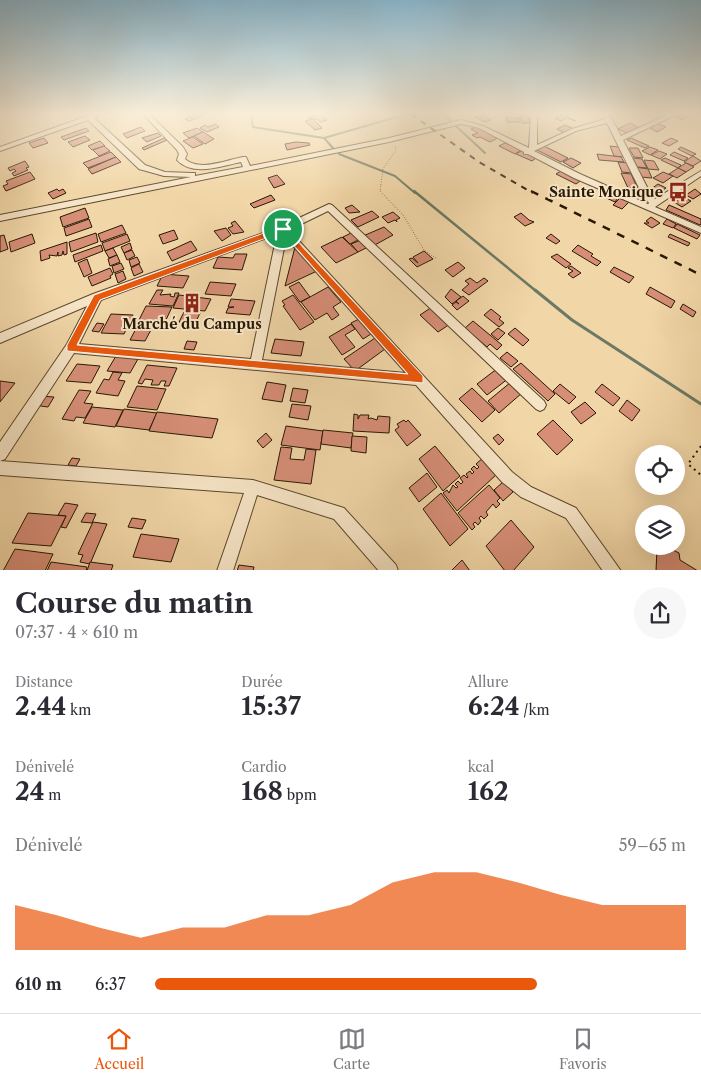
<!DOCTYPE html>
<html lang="fr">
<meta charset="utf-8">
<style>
body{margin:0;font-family:"Libre Caslon Text",serif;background:#f7f7f7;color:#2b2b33;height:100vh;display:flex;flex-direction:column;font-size:19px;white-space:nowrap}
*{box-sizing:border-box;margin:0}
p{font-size:16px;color:#7c7c81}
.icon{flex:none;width:28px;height:28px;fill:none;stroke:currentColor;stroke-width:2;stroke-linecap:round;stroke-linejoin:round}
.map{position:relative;height:570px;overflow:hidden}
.panel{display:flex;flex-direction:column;background:#fff;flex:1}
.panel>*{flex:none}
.buttons{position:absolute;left:635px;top:445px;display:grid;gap:10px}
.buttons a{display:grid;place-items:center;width:50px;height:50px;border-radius:50%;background:#fff;box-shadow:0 5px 20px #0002;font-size:25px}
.pin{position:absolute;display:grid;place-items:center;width:42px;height:42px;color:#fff;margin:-21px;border:2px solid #fff;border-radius:50%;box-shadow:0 1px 5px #0007}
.round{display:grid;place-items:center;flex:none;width:52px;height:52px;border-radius:26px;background:#f7f7f7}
.head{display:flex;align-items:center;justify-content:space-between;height:85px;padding:0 15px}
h1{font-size:28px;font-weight:700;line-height:38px}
.stats{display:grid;grid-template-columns:repeat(3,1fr);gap:8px;height:85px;padding:5px 15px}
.stats div{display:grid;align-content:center}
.stats b{font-size:25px;font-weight:700}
.stats small{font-size:14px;font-weight:400}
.stats p{font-size:14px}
.chart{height:140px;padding:10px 15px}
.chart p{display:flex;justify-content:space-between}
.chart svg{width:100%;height:90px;margin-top:5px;fill:#ea580c;opacity:.7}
ul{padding:0 15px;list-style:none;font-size:16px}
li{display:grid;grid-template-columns:80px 60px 1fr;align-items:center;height:38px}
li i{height:12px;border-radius:6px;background:#ea580c}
.menu{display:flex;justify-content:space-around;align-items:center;height:70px;border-top:1px solid #e1e1e2;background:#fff;font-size:14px;color:#7c7c81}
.menu a{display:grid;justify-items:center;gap:2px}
.menu .active{color:#ea580c}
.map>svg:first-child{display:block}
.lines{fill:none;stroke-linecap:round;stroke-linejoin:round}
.stream-far2{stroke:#6d7964;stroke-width:2}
.stream-far1{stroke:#6d7964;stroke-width:2.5}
.stream{stroke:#6d7964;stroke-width:3}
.building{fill:#d68e77;stroke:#281903}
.minor-casing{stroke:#5a482c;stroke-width:2}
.path-far1{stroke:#281903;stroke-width:1;stroke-dasharray:0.5 2;stroke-linecap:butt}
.path{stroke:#281903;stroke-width:2;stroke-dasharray:2 4;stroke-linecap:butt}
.minor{fill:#f6e4c6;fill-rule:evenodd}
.rail-far1{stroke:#281903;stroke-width:2;stroke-dasharray:6 6;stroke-linecap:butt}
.rail{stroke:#281903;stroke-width:2.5;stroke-dasharray:8 8;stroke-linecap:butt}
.route{fill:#ea580c;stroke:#fff;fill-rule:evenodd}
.labels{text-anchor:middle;stroke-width:4;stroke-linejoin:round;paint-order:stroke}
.poi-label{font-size:14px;font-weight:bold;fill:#281903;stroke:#f6e4c6;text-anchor:end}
</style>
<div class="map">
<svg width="701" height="571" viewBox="0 0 701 571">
<rect width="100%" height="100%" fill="#f1d6a7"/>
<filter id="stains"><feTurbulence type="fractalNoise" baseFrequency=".004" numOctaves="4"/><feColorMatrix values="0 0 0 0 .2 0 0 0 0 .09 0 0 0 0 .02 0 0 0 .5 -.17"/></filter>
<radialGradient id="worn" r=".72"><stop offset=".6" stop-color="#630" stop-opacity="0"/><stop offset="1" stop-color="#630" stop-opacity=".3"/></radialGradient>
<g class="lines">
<g class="stream-far2">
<polyline points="251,114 253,127 324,138 333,148"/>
<polyline points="443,114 485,153"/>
<polyline points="324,138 407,114"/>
<polyline points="339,154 395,176 415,193"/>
</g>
<polyline class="stream-far1" points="414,191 536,291"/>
<polyline class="stream" points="535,290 572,320 701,404"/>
</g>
<g class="building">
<polygon points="198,114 207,114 189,121 185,119"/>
<polygon points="320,114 327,120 320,122 316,119 307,118"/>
<polygon points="481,114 491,120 485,122 475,117"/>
<polygon points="519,114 527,114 530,123 522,123"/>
<polygon points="562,114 576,121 566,118 561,121 555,118"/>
<polygon points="679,114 685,114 689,115 682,120 673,116"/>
<polygon points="506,117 519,118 520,122 507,122"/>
<polygon points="313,119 322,128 315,130 305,121"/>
<polygon points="630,123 639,128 627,133 618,129"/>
<polygon points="215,124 219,127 207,132 200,128 205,125 208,127"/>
<polygon points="658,124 666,127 657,132 650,128"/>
<polygon points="565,125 574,129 566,134 557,129"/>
<polygon points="141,127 145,131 127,138 123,134"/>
<polygon points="476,127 498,138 490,142 480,137 477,138 472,135 478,133 471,129"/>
<polygon points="86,128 89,131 64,140 61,137"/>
<polygon points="197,128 203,132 189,138 183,133"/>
<polygon points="203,132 214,139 205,144 194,136"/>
<polygon points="158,133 161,136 147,142 142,138"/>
<polygon points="85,136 90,140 73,147 68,142"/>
<polygon points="193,137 203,144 193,148 183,141"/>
<polygon points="44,138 48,143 33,148 29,143"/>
<polygon points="164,138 167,140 144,150 142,148"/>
<polygon points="631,138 649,146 645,148 627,140"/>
<polygon points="671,138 678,141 669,146 662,143"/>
<polygon points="100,141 105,146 92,150 88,146"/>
<polygon points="296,142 309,143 310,145 287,150 285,144"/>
<polygon points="505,143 521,150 515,154 499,146"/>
<polygon points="542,145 568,158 561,162 535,149"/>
<polygon points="104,146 110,151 99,156 93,150"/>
<polygon points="610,146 619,147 623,157 614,156"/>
<polygon points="650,147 658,150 650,155 642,151"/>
<polygon points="681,147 696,154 692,156 678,149"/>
<polygon points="629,148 638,148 643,158 634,157"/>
<polygon points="521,151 536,158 532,161 516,154"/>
<polygon points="659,151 667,154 660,159 651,155"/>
<polygon points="111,152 116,157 88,168 83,163"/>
<polygon points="674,152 688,158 684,161 670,155"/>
<polygon points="597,154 621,157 624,162 599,160"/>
<polygon points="693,156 701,161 693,166 684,162"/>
<polygon points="116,157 121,162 92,174 88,169"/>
<polygon points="571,158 581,163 573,168 563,162"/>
<polygon points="633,158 642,159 647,168 637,167"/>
<polygon points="665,158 681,165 678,168 661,160"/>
<polygon points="644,160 654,161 659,170 648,169"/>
<polygon points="25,161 29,167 26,168 28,170 14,176 12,173 16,171 14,169 10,171 8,168"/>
<polygon points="618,162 628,163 632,173 622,172"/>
<polygon points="686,163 694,167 686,172 678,168"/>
<polygon points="635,167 648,169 652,178 640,177"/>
<polygon points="678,168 686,172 677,178 669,174"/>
<polygon points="561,171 580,181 576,184 556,174"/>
<polygon points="30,172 35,179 6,191 3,186 8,184 6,181"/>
<polygon points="663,172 673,176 663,183 653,178"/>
<polygon points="621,173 631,174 638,189 628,188"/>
<polygon points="277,175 285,184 274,188 268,178"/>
<polygon points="658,184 666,188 659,193 651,189"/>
<polygon points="57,189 59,191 63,189 66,193 53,199 48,193"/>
<polygon points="695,189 701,194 693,199 686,195"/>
<polygon points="604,191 618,198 615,202 600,195"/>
<polygon points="271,195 275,200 254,208 250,204"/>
<polygon points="683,197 691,201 682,207 674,202"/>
<polygon points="620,198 629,202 622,209 613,205"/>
<polygon points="352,205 360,212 349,213 345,208"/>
<polygon points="669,205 701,219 701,224 700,225 666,210"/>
<polygon points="85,208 89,218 63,227 60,217"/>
<polygon points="372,211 379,217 358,227 351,220"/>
<polygon points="393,212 400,218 396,220 397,222 395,220 388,223 382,217"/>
<polygon points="521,213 529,220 534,222 525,226 514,217"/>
<polygon points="651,217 660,223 652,228 644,223 649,223 646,221"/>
<polygon points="89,219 92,227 66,236 64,228"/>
<polygon points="667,219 676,224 673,228 663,224"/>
<polygon points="235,221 244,232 233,234 228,228 233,226 231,223"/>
<polygon points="677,224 700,235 697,239 674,228"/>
<polygon points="122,225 126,233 101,242 98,234"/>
<polygon points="384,227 393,235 373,246 363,236"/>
<polygon points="226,228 231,235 222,241 214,231"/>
<polygon points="174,230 178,239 163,244 159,235"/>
<polygon points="353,232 360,239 350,244 343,237"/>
<polygon points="96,233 98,242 71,252 69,242"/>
<polygon points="32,234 35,243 11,252 9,242"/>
<polygon points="127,234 130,241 105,251 102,243"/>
<polygon points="551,234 560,241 556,244 546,238"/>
<polygon points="670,234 690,243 688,246 668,237"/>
<polygon points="4,235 8,249 0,252 0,236"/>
<polygon points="342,237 358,252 336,263 321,247"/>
<polygon points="361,240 368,247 358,252 351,244"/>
<polygon points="191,241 197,250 172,261 167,252"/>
<polygon points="67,242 67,254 64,255 63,251 62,255 58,256 58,252 57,256 49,255 50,258 41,261 40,251"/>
<polygon points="130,243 132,249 124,253 121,247"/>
<polygon points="101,245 103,251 75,262 73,255"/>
<polygon points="578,245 593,254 591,256 601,262 597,266 572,251"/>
<polygon points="295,247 317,271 285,286"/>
<polygon points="113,248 117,255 109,258 105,251"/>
<polygon points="132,250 135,256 127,260 124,253"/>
<polygon points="424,251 433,259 417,267 409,259 412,258 418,263 413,257"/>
<polygon points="235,254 247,254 242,270 213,268 218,257 233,258"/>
<polygon points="557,254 571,264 566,268 551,257"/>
<polygon points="117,255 120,262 110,266 108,259"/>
<polygon points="137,257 140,263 131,267 129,260"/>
<polygon points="87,259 92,273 84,277 78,263"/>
<polygon points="458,262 465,268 453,277 445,270"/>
<polygon points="121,263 124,269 114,273 112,266"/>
<polygon points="139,264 143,272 134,276 131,268"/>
<polygon points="571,266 581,273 573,278 568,274 573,271 568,268"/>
<polygon points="614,267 634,277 629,283 610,272"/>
<polygon points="110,268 113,274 110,276 111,278 92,286 88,277"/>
<polygon points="123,271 126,279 118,283 115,274"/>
<polygon points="163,274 189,276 183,288 157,286"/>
<polygon points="470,278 477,283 484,278 488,281 469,295 462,290 469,284 465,281"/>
<polygon points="210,282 236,284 231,296 205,294"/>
<polygon points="299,282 310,297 300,302 289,287"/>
<polygon points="328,287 341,302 333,307 339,315 332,320 327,313 315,320 301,302"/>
<polygon points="650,287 675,301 671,308 646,294"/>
<polygon points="451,289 461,297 452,304 445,297"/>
<polygon points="157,290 163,290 160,295 171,294 170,296 174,297 175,293 179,293 173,306 149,304"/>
<polygon points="179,295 211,299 205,311 173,308"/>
<polygon points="293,295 314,322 300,330 283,306 285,305 282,301"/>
<polygon points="463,296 469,301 457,310 452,305 456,302 459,304 456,301"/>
<polygon points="231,299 255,301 250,315 226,313 228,308 234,307 228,307"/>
<polygon points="683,304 696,312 693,317 680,309"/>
<polygon points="146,306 172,307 165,322 139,320"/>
<polygon points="432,307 450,324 438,332 420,315"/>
<polygon points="491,309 501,317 499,319 504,323 499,327 484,315"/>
<polygon points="184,312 200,313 193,328 185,327 187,323 179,322"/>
<polygon points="111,314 133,315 124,334 101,333"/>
<polygon points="359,319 371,334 363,339 351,323"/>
<polygon points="473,321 502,345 497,350 490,344 487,347 465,328"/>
<polygon points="97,323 104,324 99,332 92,331"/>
<polygon points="139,323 160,325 159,328 152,328 145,341 130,340"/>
<polygon points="351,324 355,329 345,335 355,347 342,355 329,337"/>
<polygon points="498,328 505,333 498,340 491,334"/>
<polygon points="515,328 529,340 523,346 508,334"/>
<polygon points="375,338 385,349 355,371 344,359"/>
<polygon points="275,339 304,342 301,356 271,353"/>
<polygon points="187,341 197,342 194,350 184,349"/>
<polygon points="507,352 518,361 511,367 500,358"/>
<polygon points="116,356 138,359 130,373 107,371"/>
<polygon points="521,363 555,394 548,401 513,369"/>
<polygon points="77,364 100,366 91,383 66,381"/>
<polygon points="147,365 177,368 169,386 164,386 166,381 161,381 159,385 151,385 153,380 145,379 142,384 138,383"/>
<polygon points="498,368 509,378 487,395 477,384"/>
<polygon points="113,372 122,373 118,380 125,381 118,396 96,393 104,379 109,380"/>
<polygon points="0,381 15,383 0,402"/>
<polygon points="267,382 286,385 282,402 262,399"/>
<polygon points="511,382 522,393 499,413 488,401"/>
<polygon points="560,384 576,397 569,404 553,391"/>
<polygon points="602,384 620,398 613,406 595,392"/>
<polygon points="137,386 166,389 157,410 127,407"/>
<polygon points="293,388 308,390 305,403 290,401"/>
<polygon points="472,388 495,410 482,422 459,399"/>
<polygon points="79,390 91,391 84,403 93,404 85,418 76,417 74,421 62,419"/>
<polygon points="40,396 54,397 48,407 33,405"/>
<polygon points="627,400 640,410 632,421 619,411"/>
<polygon points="585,402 596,413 581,424 571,412"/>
<polygon points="292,404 311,406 308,420 289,417"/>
<polygon points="92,407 123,410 115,427 83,423"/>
<polygon points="124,409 157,413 149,430 116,426"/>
<polygon points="157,412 218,419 212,438 149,431"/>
<polygon points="354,414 358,415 358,419 360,415 369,415 368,419 371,418 377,420 378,416 390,417 389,433 353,431"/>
<polygon points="404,420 406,422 408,420 421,435 407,446 395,430 399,427 397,424"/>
<polygon points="553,420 573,440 557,455 537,434"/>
<polygon points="286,426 323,431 320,450 281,445"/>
<polygon points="323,430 353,433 351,448 321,444"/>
<polygon points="266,433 272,440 263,448 257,441"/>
<polygon points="498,434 504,440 499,445 493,438"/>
<polygon points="352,436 367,437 366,453 351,451"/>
<polygon points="435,446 460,476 443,491 419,459"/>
<polygon points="281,447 292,448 290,459 304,460 306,449 316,450 311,484 274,480"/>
<polygon points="72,458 80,459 76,466 68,465"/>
<polygon points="483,458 497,474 457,511 443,493 447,490 449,493 453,485 456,488 458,487 455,484 458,481 461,484 463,482 460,478 464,475 467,478 468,477 466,474 470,471 472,474 474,472 471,469 474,466 477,469 479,467 476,464"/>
<polygon points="427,473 437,487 419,502 409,488"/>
<polygon points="503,482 513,492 503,501 494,490"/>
<polygon points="489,485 500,498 497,501 500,504 496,508 493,504 486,512 488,515 484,519 481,516 479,518 481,521 478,525 475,522 473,524 475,527 472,530 458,513"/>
<polygon points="441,493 468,529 450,546 423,509"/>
<polygon points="65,503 78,505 66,528 61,527 66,516 58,515"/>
<polygon points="28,513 66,516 51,546 12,543"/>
<polygon points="86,513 96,514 92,523 81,522"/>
<polygon points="132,518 146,520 142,529 128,527"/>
<polygon points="511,520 534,547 513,571 505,571 486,546"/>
<polygon points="93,522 107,524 90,564 80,562 83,555 78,554"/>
<polygon points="141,534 179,539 171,562 133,557"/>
<polygon points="665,546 679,553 680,560 698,571 656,571 657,548 665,553"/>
<polygon points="15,549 53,554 45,571 3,571"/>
<polygon points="462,560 470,571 451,571"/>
<polygon points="51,562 87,567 86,571 47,571"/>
<polygon points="90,562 113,565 111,571 87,571"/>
<polygon points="239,565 254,567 253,571 237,571"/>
</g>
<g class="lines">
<defs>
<g id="minor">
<path d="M 93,114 L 101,114 L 100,115 L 94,118 L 145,165 L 165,172 L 192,173 L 195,173 L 195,176 L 243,167 L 241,162 C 221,166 193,177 177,160 L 179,154 L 177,150 L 143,114 L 149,114 L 183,147 L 187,154 L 185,159 C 200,172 226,160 243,157 L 246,157 L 250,166 L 389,138 L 461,120 L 483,126 L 529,148 L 531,114 L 537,114 L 537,145 L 572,129 L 605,119 L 603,114 L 609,114 L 621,136 L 669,114 L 676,114 L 675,115 L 623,140 L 648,189 L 655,199 L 701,171 L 701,176 L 655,207 L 701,227 L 701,233 L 574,178 L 528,154 L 524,154 L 524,152 L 479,128 L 461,124 L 389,142 L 0,221 L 0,215 L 191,177 L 164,176 L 139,169 L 88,120 L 0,151 L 0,147 ZM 607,123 L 640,190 L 649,203 L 648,204 L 580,174 L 534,151 L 576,131 Z"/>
<path d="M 329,204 L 332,205 L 544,401 L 546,405 L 544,409 L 540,411 L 536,409 L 328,211 L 289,230 L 512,472 L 531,487 L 576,508 L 621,571 L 603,571 L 566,518 L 521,497 L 502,482 L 416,385 L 74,353 L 5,459 L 0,461 L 0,442 L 67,344 L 87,306 L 0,343 L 0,333 L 93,294 L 280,227 ZM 277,234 L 251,359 L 79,344 L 101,300 ZM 286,238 L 406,373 L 262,360 Z"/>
<polygon points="0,461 253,480 344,508 396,565 398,571 379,571 334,519 257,495 233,571 217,571 244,493 0,475"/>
</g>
</defs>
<use href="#minor" class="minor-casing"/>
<polyline class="path-far1" points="395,146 396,150 383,169 380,191 403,215 424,250 437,259"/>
<polyline class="path" points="701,446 688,464 701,475"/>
<use href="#minor" class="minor"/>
<polyline class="rail-far1" points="411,114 479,162 533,193"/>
<polyline class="rail" points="531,191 701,275"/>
</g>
<linearGradient id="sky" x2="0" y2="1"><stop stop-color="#89b6cd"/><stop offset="0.59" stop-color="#f9edd7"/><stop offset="1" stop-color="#f9edd7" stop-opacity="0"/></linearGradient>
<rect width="701" height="193" fill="url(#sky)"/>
<path class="route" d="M 283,226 L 423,376 L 423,383 L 67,351 L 67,345 L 94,295 ZM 282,232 L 408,374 L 77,345 L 100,300 Z"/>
<defs>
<symbol id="bus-bare" viewBox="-9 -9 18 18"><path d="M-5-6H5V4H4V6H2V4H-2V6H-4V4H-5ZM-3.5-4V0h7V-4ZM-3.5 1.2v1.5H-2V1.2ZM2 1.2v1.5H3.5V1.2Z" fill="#8f2418" stroke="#f6e4c6" stroke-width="2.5" paint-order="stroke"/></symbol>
<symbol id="building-bare" viewBox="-9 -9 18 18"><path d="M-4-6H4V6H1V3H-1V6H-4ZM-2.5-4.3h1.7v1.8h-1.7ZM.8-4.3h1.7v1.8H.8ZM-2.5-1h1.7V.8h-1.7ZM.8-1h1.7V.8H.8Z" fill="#8f2418" stroke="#f6e4c6" stroke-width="2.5" paint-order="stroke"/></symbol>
</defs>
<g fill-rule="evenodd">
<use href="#bus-bare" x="664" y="178" width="28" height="28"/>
<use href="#building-bare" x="178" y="289" width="28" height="28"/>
</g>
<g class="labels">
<g class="poi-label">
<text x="663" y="197">Sainte Monique</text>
<text x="192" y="329" text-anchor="middle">Marché du Campus</text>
</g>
</g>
<rect width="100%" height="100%" filter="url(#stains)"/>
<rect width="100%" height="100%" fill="url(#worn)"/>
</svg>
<div class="buttons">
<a><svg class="icon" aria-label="locate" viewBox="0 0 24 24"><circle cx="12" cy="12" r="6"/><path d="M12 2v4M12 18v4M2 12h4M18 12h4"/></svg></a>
<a><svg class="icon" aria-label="layers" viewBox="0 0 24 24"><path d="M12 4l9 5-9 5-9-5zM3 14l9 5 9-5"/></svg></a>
</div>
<div class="pin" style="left:283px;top:229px;background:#1e9e55"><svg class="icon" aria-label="arrive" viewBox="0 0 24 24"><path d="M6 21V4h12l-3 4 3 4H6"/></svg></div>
</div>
<section class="panel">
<div class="head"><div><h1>Course du matin</h1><p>07:37 · 4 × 610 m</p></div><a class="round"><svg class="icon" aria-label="share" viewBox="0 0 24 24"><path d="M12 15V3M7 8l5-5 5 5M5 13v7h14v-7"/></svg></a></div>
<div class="stats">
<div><p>Distance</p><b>2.44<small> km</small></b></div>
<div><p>Durée</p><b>15:37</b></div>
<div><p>Allure</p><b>6:24<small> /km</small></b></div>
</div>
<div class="stats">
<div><p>Dénivelé</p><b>24<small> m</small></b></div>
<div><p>Cardio</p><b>168<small> bpm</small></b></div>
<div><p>kcal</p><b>162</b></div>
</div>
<div class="chart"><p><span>Dénivelé</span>59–65 m</p>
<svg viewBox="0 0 160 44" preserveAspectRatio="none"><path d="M0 44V22L10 27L20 33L30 38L40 33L50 33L60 27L70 27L80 22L90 11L100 6L110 6L120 11L130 17L140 22L150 22L160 22V44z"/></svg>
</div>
<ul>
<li><b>610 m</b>6:37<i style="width:72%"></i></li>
</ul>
</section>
<nav class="menu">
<a class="active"><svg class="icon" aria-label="home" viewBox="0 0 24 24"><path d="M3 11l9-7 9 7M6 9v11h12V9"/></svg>Accueil</a>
<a><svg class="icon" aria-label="map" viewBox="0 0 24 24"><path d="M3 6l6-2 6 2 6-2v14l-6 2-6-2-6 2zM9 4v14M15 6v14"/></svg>Carte</a>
<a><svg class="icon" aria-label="saved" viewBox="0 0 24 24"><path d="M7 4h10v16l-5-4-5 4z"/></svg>Favoris</a>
</nav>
